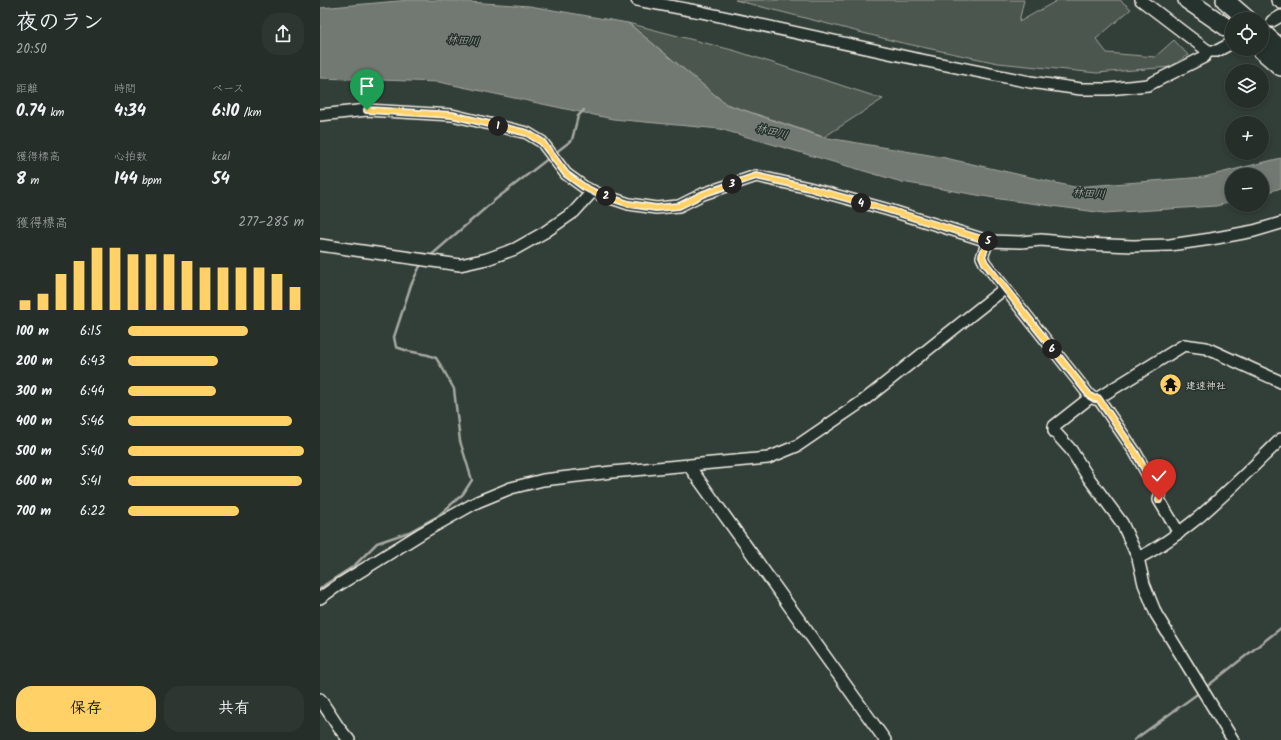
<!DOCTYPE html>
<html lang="ja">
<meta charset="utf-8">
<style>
body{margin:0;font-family:Kalam,"Klee One",sans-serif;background:#2e3632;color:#f1f3f6;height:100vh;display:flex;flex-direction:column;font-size:15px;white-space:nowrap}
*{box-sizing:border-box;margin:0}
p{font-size:13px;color:#a4a8a8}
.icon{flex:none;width:22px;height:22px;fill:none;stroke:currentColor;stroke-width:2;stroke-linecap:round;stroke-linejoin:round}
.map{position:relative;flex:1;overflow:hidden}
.panel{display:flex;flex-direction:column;background:#262e2a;width:320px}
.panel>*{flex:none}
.buttons{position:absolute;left:905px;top:12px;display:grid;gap:8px}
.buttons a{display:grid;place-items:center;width:44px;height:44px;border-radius:50%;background:#262e2a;box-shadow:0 2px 6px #0003,0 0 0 1px #424a47;font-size:20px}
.pin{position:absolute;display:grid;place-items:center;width:34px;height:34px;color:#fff;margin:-41px -17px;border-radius:50% 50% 50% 0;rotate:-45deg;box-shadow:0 0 4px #0007}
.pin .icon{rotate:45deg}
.km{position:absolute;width:20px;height:20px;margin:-10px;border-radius:50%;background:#222;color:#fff;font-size:11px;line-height:20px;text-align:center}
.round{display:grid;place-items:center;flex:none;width:42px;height:42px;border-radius:16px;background:#2e3632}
.summary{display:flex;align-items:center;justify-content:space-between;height:68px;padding:0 16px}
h1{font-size:22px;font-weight:600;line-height:30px}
.figures{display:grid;grid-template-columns:repeat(3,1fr);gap:6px;height:68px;padding:4px 16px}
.figures div{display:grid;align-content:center}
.figures b{font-size:17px;font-weight:600}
.figures small{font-size:11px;font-weight:400}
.figures p{font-size:11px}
.chart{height:112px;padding:8px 16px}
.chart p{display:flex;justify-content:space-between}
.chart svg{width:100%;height:72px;margin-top:4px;stroke:#ffd166;stroke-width:6}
.button{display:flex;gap:8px;margin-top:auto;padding:8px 16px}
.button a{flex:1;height:46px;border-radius:16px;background:#ffd166;color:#111;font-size:16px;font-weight:600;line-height:46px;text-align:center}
.button a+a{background:#2e3632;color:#f1f3f6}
ul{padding:0 16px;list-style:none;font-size:13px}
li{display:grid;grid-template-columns:64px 48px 1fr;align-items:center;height:30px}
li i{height:10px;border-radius:5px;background:#ffd166}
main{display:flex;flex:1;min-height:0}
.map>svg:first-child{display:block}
.green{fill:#4c564f;stroke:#a0a49c}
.water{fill:#727972;stroke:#a6a9a1}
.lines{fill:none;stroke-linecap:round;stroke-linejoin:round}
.stream{stroke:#a6a9a1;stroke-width:2.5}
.minor-casing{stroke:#f4f1e8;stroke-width:14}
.highway-casing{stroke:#f4f1e8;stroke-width:20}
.minor{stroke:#26332d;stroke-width:11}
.highway{stroke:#26332d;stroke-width:17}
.route-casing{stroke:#fff;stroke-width:8}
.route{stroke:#ffd166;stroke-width:5}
.labels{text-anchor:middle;stroke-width:3;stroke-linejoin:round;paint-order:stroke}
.poi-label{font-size:10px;fill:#f4f1e8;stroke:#26332d;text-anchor:start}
.water-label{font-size:11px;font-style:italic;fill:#babbb3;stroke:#26332d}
</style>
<main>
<section class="panel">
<div class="summary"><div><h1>夜のラン</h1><p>20:50</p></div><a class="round"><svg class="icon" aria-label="share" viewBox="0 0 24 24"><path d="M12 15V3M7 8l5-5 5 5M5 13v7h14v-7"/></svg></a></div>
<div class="figures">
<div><p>距離</p><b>0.74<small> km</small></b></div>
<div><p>時間</p><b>4:34</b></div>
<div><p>ペース</p><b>6:10<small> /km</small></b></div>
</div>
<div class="figures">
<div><p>獲得標高</p><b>8<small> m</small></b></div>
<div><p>心拍数</p><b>144<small> bpm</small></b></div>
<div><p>kcal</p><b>54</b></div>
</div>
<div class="chart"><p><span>獲得標高</span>277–285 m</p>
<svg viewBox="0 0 160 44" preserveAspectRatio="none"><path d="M5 44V38M15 44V34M25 44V22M35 44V14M45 44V6M55 44V6M65 44V10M75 44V10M85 44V10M95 44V14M105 44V18M115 44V18M125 44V18M135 44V18M145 44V22M155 44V30"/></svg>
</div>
<ul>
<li><b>100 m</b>6:15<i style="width:68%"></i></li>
<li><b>200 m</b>6:43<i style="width:51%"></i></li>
<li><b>300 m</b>6:44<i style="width:50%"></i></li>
<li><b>400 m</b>5:46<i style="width:93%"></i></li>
<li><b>500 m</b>5:40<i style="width:100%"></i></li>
<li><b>600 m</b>5:41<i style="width:99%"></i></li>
<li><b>700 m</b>6:22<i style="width:63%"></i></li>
</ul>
<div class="button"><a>保存</a><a>共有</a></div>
</section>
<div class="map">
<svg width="961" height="740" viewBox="0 0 961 740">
<rect width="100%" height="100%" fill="#323e38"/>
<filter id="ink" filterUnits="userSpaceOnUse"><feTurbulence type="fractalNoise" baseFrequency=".025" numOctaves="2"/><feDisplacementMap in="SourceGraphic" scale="8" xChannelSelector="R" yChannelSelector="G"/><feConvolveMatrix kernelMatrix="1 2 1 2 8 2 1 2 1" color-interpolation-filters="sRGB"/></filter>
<g filter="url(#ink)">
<g class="green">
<polygon points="415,0 704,0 699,22 738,0 800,0 811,9 776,39 787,53 835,57 854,40 868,55 851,67 777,73 678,63 578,42"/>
<polygon points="308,23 416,51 563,99 504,137 406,104"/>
</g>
<polygon class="water" points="89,0 117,0 210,6 308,23 406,104 502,137 621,157 754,187 884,177 961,158 961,188 942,194 942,175 912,175 912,202 896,206 784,213 680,199 582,182 400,129 293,119 119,82 0,78 0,8"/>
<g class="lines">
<g class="stream">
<polyline points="235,153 252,140 258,116 264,110"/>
<polyline points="108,258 176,199 229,158"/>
<polyline points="0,589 6,584 34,566 57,543 89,532 118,516 143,494 152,480 140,441 134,389 123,369 116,358 108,355 88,351 76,347 74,337 91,285 100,266 102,264"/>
<polyline points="885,688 961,628"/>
<polyline points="814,740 880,692"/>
</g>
<defs>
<g id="minor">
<polyline points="317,0 381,12 587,57 710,82 761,89 789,89 828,85 884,57 888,51"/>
<polyline points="821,0 888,51 897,51 910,44"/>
<polyline points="957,0 961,3"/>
<polyline points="952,21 961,16"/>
<polyline points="0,115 47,110 132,115 207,133 222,142 246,174 264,187 276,193 309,204 336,208 359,206 383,194 436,176 489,188 569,210 668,241 701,242 721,240 764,244 813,246 850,245 891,239 934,231 961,223"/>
<polyline points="668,241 662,257 665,263 770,396 775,399 778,398 864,345 886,348 961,382"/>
<polyline points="0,245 140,265 167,259 195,249 225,232 254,212 273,191"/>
<polyline points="770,396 767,400 734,426 734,431 751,450 768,477 802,523 818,558 824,584 836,614 913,740"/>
<polyline points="778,398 815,452 829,477 841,491 839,500 859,533"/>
<polyline points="369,466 565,740"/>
<path d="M 818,558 C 841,547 860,532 879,517 C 908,492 934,466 961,439"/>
<polyline points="0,598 20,584 102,533 157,502 191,488 223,480 292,472 448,458 477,446 543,401 684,289"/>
<polyline points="0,699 19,728 29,740"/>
</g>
<g id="highway">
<polyline points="867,0 912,31"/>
<polyline points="905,0 927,19"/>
<polyline points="942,32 961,49"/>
<polyline points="940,49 961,67"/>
</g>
</defs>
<use href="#minor" class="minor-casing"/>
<use href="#highway" class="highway-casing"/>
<use href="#minor" class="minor"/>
<use href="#highway" class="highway"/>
</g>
</g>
<g class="lines" filter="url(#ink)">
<defs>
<polyline id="route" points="47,110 132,115 207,133 222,142 246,174 264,187 276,193 309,204 336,208 359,206 383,194 436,176 489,188 569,210 668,241 662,256 665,263 770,396 775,399 778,398 815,452 829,477 841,491 839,500"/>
</defs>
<use href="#route" class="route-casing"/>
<use href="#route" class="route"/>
</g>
<defs>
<symbol id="temple-disc" viewBox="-11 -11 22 22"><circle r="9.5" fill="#ffd166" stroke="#26332d"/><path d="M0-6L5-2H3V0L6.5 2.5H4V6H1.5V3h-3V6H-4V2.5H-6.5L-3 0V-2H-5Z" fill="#111"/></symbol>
</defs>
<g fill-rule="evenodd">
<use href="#temple-disc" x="838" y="372" width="25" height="25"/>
</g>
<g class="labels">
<g class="poi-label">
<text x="866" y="389">建速神社</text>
</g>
<g class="water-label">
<text transform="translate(143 40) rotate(5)" y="4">林田川</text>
<text transform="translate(452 131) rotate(14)" y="4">林田川</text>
<text transform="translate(769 193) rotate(4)" y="4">林田川</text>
</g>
</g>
</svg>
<div class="buttons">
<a><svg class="icon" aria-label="locate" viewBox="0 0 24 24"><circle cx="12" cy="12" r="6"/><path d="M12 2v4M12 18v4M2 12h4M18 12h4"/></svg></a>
<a><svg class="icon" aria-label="layers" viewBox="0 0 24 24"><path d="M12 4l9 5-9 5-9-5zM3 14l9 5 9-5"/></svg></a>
<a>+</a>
<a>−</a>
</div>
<div class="pin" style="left:47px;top:110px;background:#1e9e55"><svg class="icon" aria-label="arrive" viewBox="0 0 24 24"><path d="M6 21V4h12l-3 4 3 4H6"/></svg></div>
<div class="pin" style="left:839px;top:500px;background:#d93025"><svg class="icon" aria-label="check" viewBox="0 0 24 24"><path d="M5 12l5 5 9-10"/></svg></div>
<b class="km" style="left:178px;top:126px">1</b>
<b class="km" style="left:286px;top:196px">2</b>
<b class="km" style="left:412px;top:184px">3</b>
<b class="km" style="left:541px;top:203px">4</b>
<b class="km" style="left:668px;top:241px">5</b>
<b class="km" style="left:732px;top:349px">6</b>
</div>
</main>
